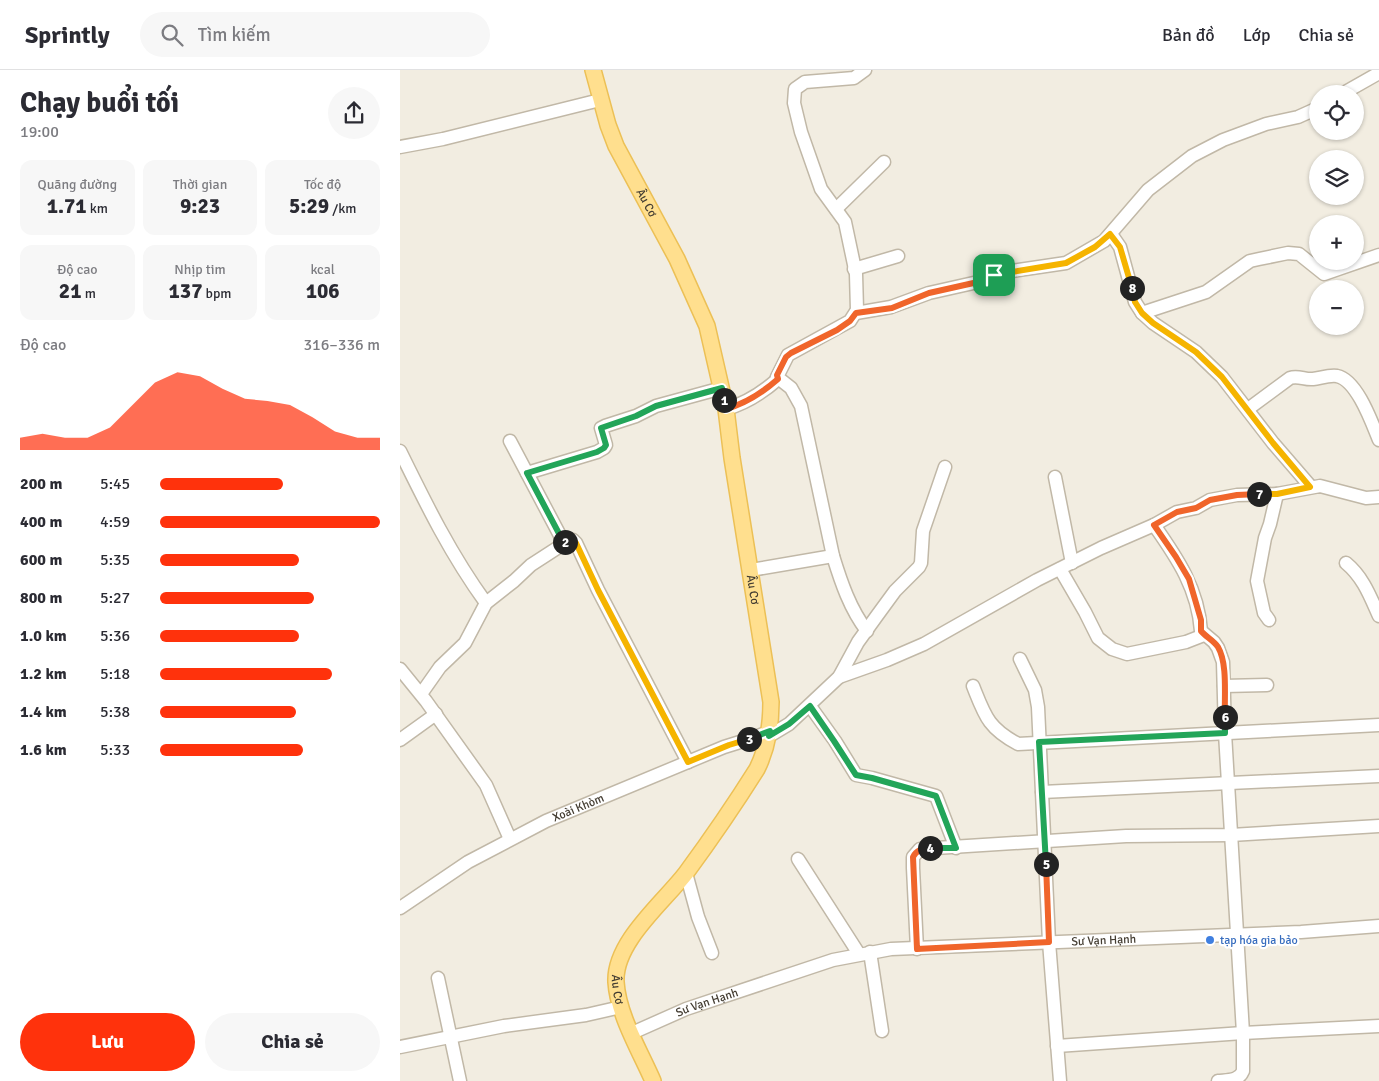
<!DOCTYPE html>
<html lang="vi">
<meta charset="utf-8">
<style>
body{margin:0;font-family:Signika,sans-serif;background:#f7f7f7;color:#2b2b33;height:100vh;display:flex;flex-direction:column;font-size:19px;white-space:nowrap}
*{box-sizing:border-box;margin:0}
p{font-size:16px;color:#7c7c81}
.icon{flex:none;width:28px;height:28px;fill:none;stroke:currentColor;stroke-width:2;stroke-linecap:round;stroke-linejoin:round}
.map{position:relative;flex:1;overflow:hidden}
.panel{display:flex;flex-direction:column;background:#fff;width:400px}
.panel>*{flex:none}
.buttons{position:absolute;left:909px;top:15px;display:grid;gap:10px}
.buttons a{display:grid;place-items:center;width:55px;height:55px;border-radius:50%;background:#fff;box-shadow:0 1px 4px #0004;font-size:25px}
.pin{position:absolute;display:grid;place-items:center;width:42px;height:42px;color:#fff;margin:-21px;border-radius:10px;box-shadow:0 2px 8px #0006}
.km{position:absolute;width:25px;height:25px;margin:-12px;border-radius:50%;background:#222;color:#fff;font-size:14px;line-height:25px;text-align:center}
.round{display:grid;place-items:center;flex:none;width:52px;height:52px;border-radius:26px;background:#f7f7f7}
.overview{display:flex;align-items:center;justify-content:space-between;height:85px;padding:0 20px}
h1{font-size:28px;font-weight:700;line-height:38px}
.stats{display:grid;grid-template-columns:repeat(3,1fr);gap:8px;height:85px;padding:5px 20px}
.stats div{display:grid;align-content:center;border-radius:12px;background:#f7f7f7;text-align:center}
.stats b{font-size:21px;font-weight:700}
.stats small{font-size:14px;font-weight:400}
.stats p{font-size:14px}
.chart{height:140px;padding:10px 20px}
.chart p{display:flex;justify-content:space-between}
.chart svg{width:100%;height:90px;margin-top:5px;fill:#ff320c;opacity:.7}
.button{display:flex;gap:10px;margin-top:auto;padding:10px 20px}
.button a{flex:1;height:58px;border-radius:30px;background:#ff320c;color:#fff;font-size:20px;font-weight:700;line-height:58px;text-align:center}
.button a+a{background:#f7f7f7;color:#2b2b33}
ul{padding:0 20px;list-style:none;font-size:16px}
li{display:grid;grid-template-columns:80px 60px 1fr;align-items:center;height:38px}
li i{height:12px;border-radius:6px;background:#ff320c}
header{display:flex;align-items:center;gap:30px;box-sizing:border-box;height:70px;padding:0 25px;background:#fff;border-bottom:1px solid #e1e1e2}
header strong{font-size:24px}
nav{display:flex;gap:28px;margin-inline-start:auto;font-size:18px}
.search{width:350px;height:45px;background:#f7f7f7;display:flex;align-items:center;gap:12px;box-sizing:border-box;padding:0 18px;border-radius:28px;color:#7c7c81;font-size:19px}
main{display:flex;flex:1;min-height:0}
.map>svg:first-child{display:block}
.lines{fill:none;stroke-linecap:round;stroke-linejoin:round}
.minor-casing{stroke:#c1b8a7;stroke-width:15}
.major-casing{stroke:#ecc056;stroke-width:18}
.minor{stroke:#fff;stroke-width:12}
.major{stroke:#ffdf8e;stroke-width:15}
.split-1-casing{stroke:#fff;stroke-width:10}
.split-2-casing{stroke:#fff;stroke-width:10}
.split-3-casing{stroke:#fff;stroke-width:10}
.split-4-casing{stroke:#fff;stroke-width:10}
.split-5-casing{stroke:#fff;stroke-width:10}
.split-6-casing{stroke:#fff;stroke-width:10}
.split-7-casing{stroke:#fff;stroke-width:10}
.split-8-casing{stroke:#fff;stroke-width:10}
.split-9-casing{stroke:#fff;stroke-width:10}
.split-1{stroke:#f0652b;stroke-width:6}
.split-2{stroke:#22a559;stroke-width:6}
.split-3{stroke:#f5b400;stroke-width:6}
.split-4{stroke:#22a559;stroke-width:6}
.split-5{stroke:#f0652b;stroke-width:6}
.split-6{stroke:#22a559;stroke-width:6}
.split-7{stroke:#f0652b;stroke-width:6}
.split-8{stroke:#f5b400;stroke-width:6}
.split-9{stroke:#f5b400;stroke-width:6}
.shop-dot{fill:#3f7fe0;stroke:#fff;stroke-width:2}
.labels{text-anchor:middle;stroke-width:4.5;stroke-linejoin:round;paint-order:stroke}
.street-label{font-size:12px;fill:#443d32;stroke:#fff}
.shop-label{font-size:12px;fill:#366cbe;stroke:#fff;text-anchor:start}
</style>
<header>
<strong>Sprintly</strong>
<div class="search"><svg class="icon" aria-label="search" viewBox="0 0 24 24"><circle cx="10" cy="10" r="6"/><path d="M15 15l6 6"/></svg>Tìm kiếm</div>
<nav><a>Bản đồ</a><a>Lớp</a><a>Chia sẻ</a></nav>
</header>
<main>
<section class="panel">
<div class="overview"><div><h1>Chạy buổi tối</h1><p>19:00</p></div><a class="round"><svg class="icon" aria-label="share" viewBox="0 0 24 24"><path d="M12 15V3M7 8l5-5 5 5M5 13v7h14v-7"/></svg></a></div>
<div class="stats">
<div><p>Quãng đường</p><b>1.71<small> km</small></b></div>
<div><p>Thời gian</p><b>9:23</b></div>
<div><p>Tốc độ</p><b>5:29<small> /km</small></b></div>
</div>
<div class="stats">
<div><p>Độ cao</p><b>21<small> m</small></b></div>
<div><p>Nhịp tim</p><b>137<small> bpm</small></b></div>
<div><p>kcal</p><b>106</b></div>
</div>
<div class="chart"><p><span>Độ cao</span>316–336 m</p>
<svg viewBox="0 0 160 44" preserveAspectRatio="none"><path d="M0 44V38L10 36L20 38L30 38L40 33L50 22L60 11L70 6L80 8L90 14L100 19L110 20L120 22L130 28L140 35L150 38L160 38V44z"/></svg>
</div>
<ul>
<li><b>200 m</b>5:45<i style="width:56%"></i></li>
<li><b>400 m</b>4:59<i style="width:100%"></i></li>
<li><b>600 m</b>5:35<i style="width:63%"></i></li>
<li><b>800 m</b>5:27<i style="width:70%"></i></li>
<li><b>1.0 km</b>5:36<i style="width:63%"></i></li>
<li><b>1.2 km</b>5:18<i style="width:78%"></i></li>
<li><b>1.4 km</b>5:38<i style="width:62%"></i></li>
<li><b>1.6 km</b>5:33<i style="width:65%"></i></li>
</ul>
<div class="button"><a>Lưu</a><a>Chia sẻ</a></div>
</section>
<div class="map">
<svg width="979" height="1011" viewBox="0 0 979 1011">
<rect width="100%" height="100%" fill="#f2ede1"/>
<g class="lines">
<defs>
<g id="minor">
<path d="M 465,0 L 454,8 L 405,12 L 395,19 L 394,33 L 401,62 L 421,119 L 445,152 L 456,204 L 457,240 L 450,251 L 388,285 L 377,307 L 391,318 L 401,336 L 433,486 C 441,512 450,539 467,561"/>
<polyline points="942,24 979,3"/>
<polyline points="0,77 43,69 200,30"/>
<polyline points="436,139 484,92"/>
<polyline points="711,164 720,177 735,232 742,243 753,253 796,282 822,307 873,373 911,417"/>
<polyline points="454,199 498,186"/>
<polyline points="456,243 491,237 529,223 578,212 598,203 666,193 704,171 748,120 792,86 823,70 866,54 898,47 918,38"/>
<polyline points="742,243 806,222 850,191 859,189 888,183 899,184 924,204 979,185"/>
<path d="M 326,339 C 347,333 362,323 378,309"/>
<path d="M 848,339 L 890,308 C 898,305 905,310 913,309 C 921,308 928,305 937,306 C 957,310 972,353 979,370"/>
<polyline points="110,371 164,473"/>
<path d="M 0,381 C 26,434 51,485 86,533"/>
<polyline points="127,403 197,382 204,378 206,375 201,358 205,356 236,346 256,336 322,318"/>
<polyline points="655,407 672,493"/>
<path d="M 754,455 C 778,489 798,519 801,561 L 814,572 L 818,578 L 823,592 L 825,663 L 843,963 L 843,1001 C 839,1011 828,1010 818,1011"/>
<path d="M 946,493 C 963,507 970,526 979,546"/>
<polyline points="660,499 685,542 698,568 712,579 727,584 786,572 804,565"/>
<polyline points="351,500 433,486"/>
<polyline points="869,550 864,543 857,511 865,468 870,454 877,424"/>
<polyline points="620,589 635,620 638,637 649,872 660,1011"/>
<polyline points="0,599 26,631 86,715 110,769"/>
<polyline points="439,607 487,590 524,574 637,510 701,478 754,455 777,442 796,438 810,430 837,425 877,424 920,416 966,428 979,427"/>
<path d="M 573,616 C 585,646 588,658 618,674 L 979,655"/>
<polyline points="824,616 867,615"/>
<polyline points="21,624 40,597 65,573 86,533 114,511 131,495 168,471 173,470 176,473 198,520 288,692"/>
<polyline points="410,636 435,671 456,705 472,708 536,726 556,778"/>
<polyline points="369,666 389,654 439,607 458,572 476,547 495,521 519,497 521,493 523,461 545,397"/>
<polyline points="0,670 36,644"/>
<polyline points="642,722 979,706"/>
<polyline points="398,789 459,884"/>
<polyline points="286,803 298,847 312,883"/>
<path id="s1" d="M 0,838 L 68,792 L 146,751 L 324,677 L 356,667 L 370,661"/>
<polyline points="517,879 513,798 513,787 520,779 726,766 831,765 979,756"/>
<polyline points="470,882 482,961"/>
<polyline points="38,908 60,1011"/>
<path id="s2" d="M 232,963 L 286,939 L 433,890 L 491,879 L 901,862 L 979,856"/>
<polyline points="657,976 843,963 979,956"/>
<polyline points="0,977 104,956 186,945 221,937"/>
</g>
<g id="major">
<path id="s3" d="M 193,0 L 208,55 L 216,76 L 277,189 L 307,256 L 326,339 L 332,388 L 371,632 C 371,656 368,677 357,699 C 335,734 311,769 286,803 C 264,832 214,872 216,912 C 218,945 240,981 253,1011"/>
</g>
</defs>
<use href="#minor" class="minor-casing"/>
<use href="#major" class="major-casing"/>
<use href="#minor" class="minor"/>
<use href="#major" class="major"/>
</g>
<g class="lines">
<defs>
<path id="split-1" d="M 324,330 L 326,339 C 347,333 362,323 378,309 L 377,305 L 386,287 L 391,283 L 437,260 L 450,251 L 456,243 L 492,238 L 529,223 L 578,212 L 594,205"/>
<polyline id="split-2" points="165,472 164,473 127,403 197,382 204,378 206,375 201,358 236,346 256,336 322,318 324,330"/>
<polyline id="split-3" points="165,472 171,470 176,473 198,520 288,692 329,675 349,669"/>
<polyline id="split-4" points="349,669 370,661 369,666 389,654 410,636 434,671 456,705 472,708 536,726 556,778 530,778"/>
<path id="split-5" d="M 530,778 C 523,779 517,779 513,787 L 517,879 L 649,872 L 646,794"/>
<polyline id="split-6" points="646,794 639,672 825,663 825,647"/>
<path id="split-7" d="M 825,647 C 824,627 828,594 818,577 C 813,570 806,567 801,561 L 801,550 L 789,509 L 776,487 L 754,455 L 777,442 L 796,438 L 810,430 L 837,425 L 859,424"/>
<polyline id="split-8" points="732,218 735,232 742,243 753,253 796,282 822,307 873,373 910,417 877,424 859,424"/>
<polyline id="split-9" points="594,205 666,193 695,177 710,164 720,177 732,218"/>
</defs>
<use href="#split-1" class="split-1-casing"/>
<use href="#split-2" class="split-2-casing"/>
<use href="#split-3" class="split-3-casing"/>
<use href="#split-4" class="split-4-casing"/>
<use href="#split-5" class="split-5-casing"/>
<use href="#split-6" class="split-6-casing"/>
<use href="#split-7" class="split-7-casing"/>
<use href="#split-8" class="split-8-casing"/>
<use href="#split-9" class="split-9-casing"/>
<use href="#split-1" class="split-1"/>
<use href="#split-2" class="split-2"/>
<use href="#split-3" class="split-3"/>
<use href="#split-4" class="split-4"/>
<use href="#split-5" class="split-5"/>
<use href="#split-6" class="split-6"/>
<use href="#split-7" class="split-7"/>
<use href="#split-8" class="split-8"/>
<use href="#split-9" class="split-9"/>
</g>
<circle class="shop-dot" cx="810" cy="870" r="5"/>
<g class="labels">
<g class="street-label">
<text dy="4" stroke="none"><textPath href="#s3" startOffset="144">Âu Cơ</textPath></text>
<text dy="4" stroke="none"><textPath href="#s3" startOffset="549">Âu Cơ</textPath></text>
<text dy="4" stroke="none"><textPath href="#s1" startOffset="205">Xoài Khòm</textPath></text>
<text dy="4" stroke="none"><textPath href="#s2" startOffset="486">Sư Vạn Hạnh</textPath></text>
<text dy="4" stroke="none"><textPath href="#s3" startOffset="998">Âu Cơ</textPath></text>
<text dy="4" stroke="none"><textPath href="#s2" startOffset="81">Sư Vạn Hạnh</textPath></text>
</g>
<g class="shop-label">
<text x="820" y="874">tạp hóa gia bảo</text>
</g>
</g>
</svg>
<div class="buttons">
<a><svg class="icon" aria-label="locate" viewBox="0 0 24 24"><circle cx="12" cy="12" r="6"/><path d="M12 2v4M12 18v4M2 12h4M18 12h4"/></svg></a>
<a><svg class="icon" aria-label="layers" viewBox="0 0 24 24"><path d="M12 4l9 5-9 5-9-5zM3 14l9 5 9-5"/></svg></a>
<a>+</a>
<a>−</a>
</div>
<div class="pin" style="left:594px;top:205px;background:#1e9e55"><svg class="icon" aria-label="arrive" viewBox="0 0 24 24"><path d="M6 21V4h12l-3 4 3 4H6"/></svg></div>
<b class="km" style="left:324px;top:330px">1</b>
<b class="km" style="left:165px;top:472px">2</b>
<b class="km" style="left:349px;top:669px">3</b>
<b class="km" style="left:530px;top:778px">4</b>
<b class="km" style="left:646px;top:794px">5</b>
<b class="km" style="left:825px;top:647px">6</b>
<b class="km" style="left:859px;top:424px">7</b>
<b class="km" style="left:732px;top:218px">8</b>
</div>
</main>
